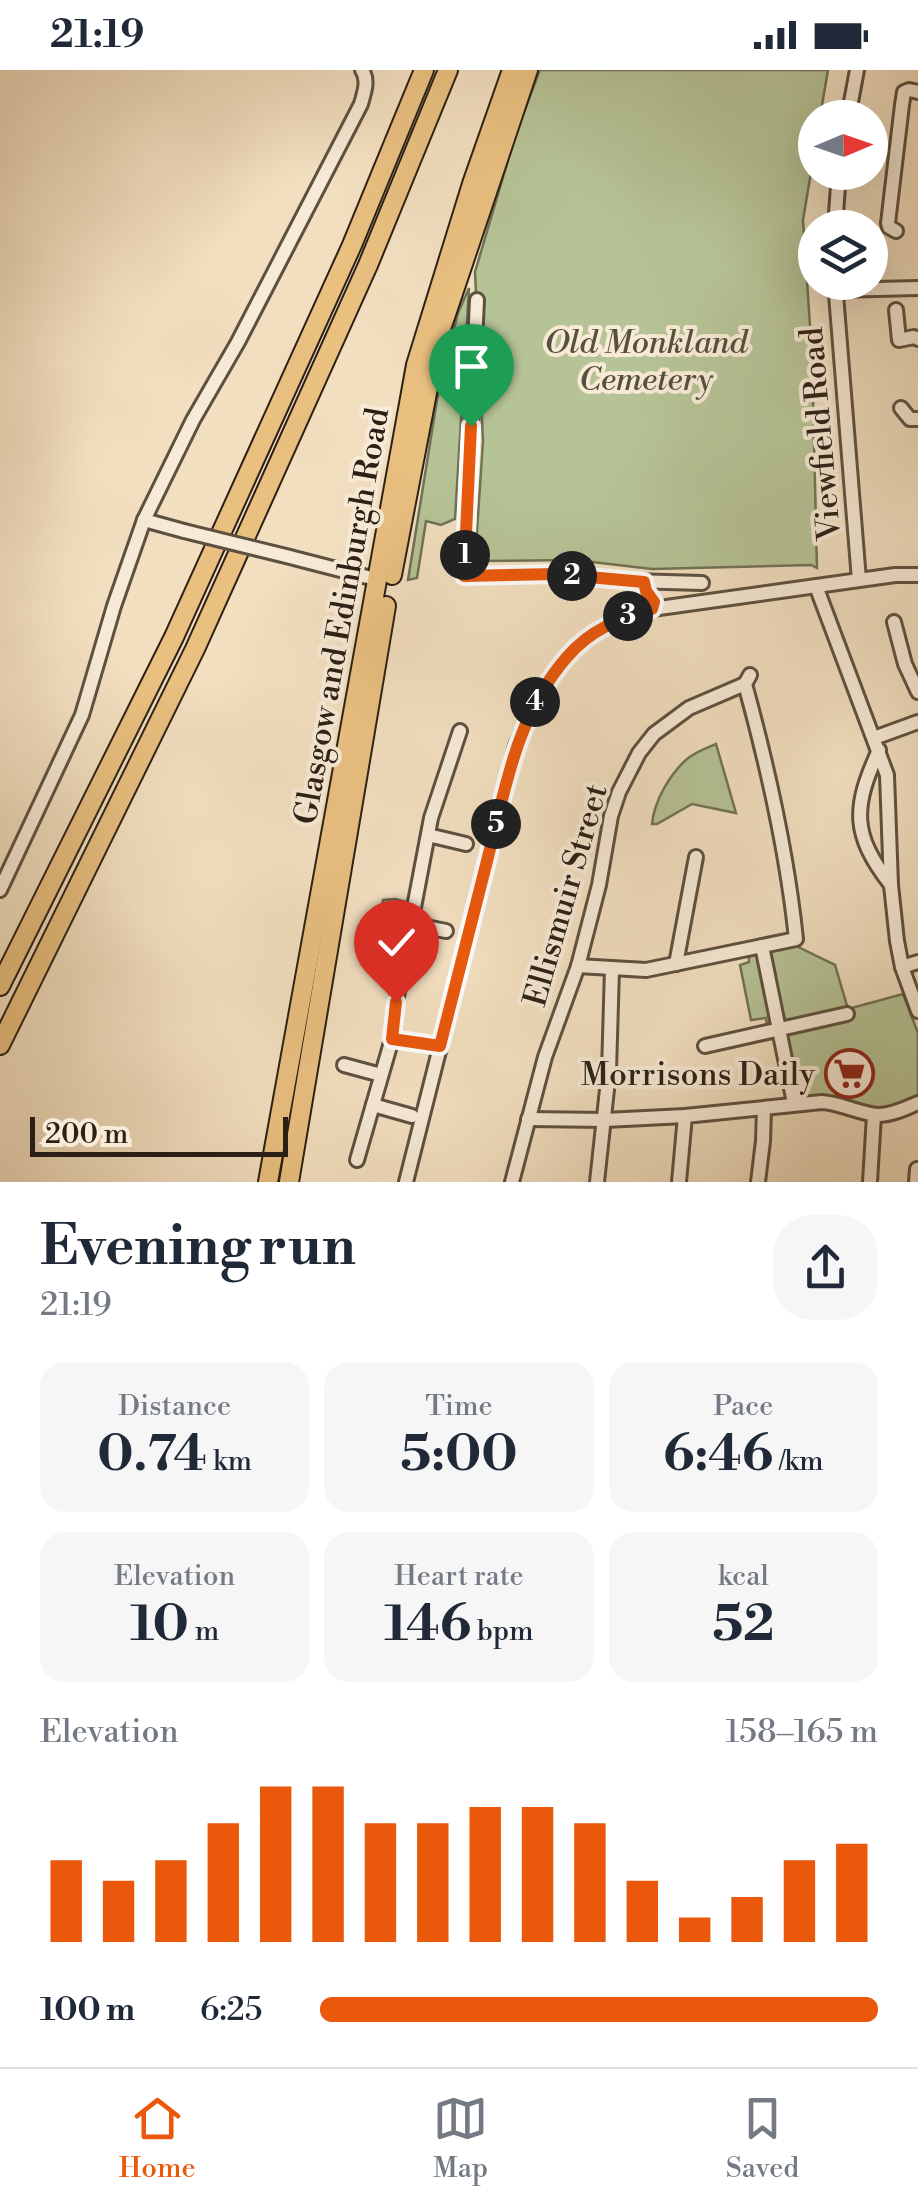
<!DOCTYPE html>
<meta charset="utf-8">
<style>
body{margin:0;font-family:"Libre Bodoni",serif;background:#f6f6f7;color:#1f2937;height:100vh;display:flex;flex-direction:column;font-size:38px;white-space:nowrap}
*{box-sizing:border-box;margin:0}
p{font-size:32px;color:#747a83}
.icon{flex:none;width:55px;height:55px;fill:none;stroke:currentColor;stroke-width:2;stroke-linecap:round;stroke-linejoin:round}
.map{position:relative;height:1112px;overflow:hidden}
.sheet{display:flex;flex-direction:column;background:#fff;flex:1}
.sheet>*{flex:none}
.needle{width:65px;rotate:88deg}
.tools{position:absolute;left:798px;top:30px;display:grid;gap:20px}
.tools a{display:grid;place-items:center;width:90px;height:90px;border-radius:50%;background:#fff;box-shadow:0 10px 40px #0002;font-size:50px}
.scale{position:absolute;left:30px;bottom:25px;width:258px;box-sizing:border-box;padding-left:10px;border:5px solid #2c2016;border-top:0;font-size:28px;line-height:35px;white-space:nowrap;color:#2c2016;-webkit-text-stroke:8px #f7ead6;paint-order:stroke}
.pin{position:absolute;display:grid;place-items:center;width:85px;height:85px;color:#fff;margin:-102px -42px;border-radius:50% 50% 50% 0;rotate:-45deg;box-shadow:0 0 10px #0007}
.pin .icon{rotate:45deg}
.km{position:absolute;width:50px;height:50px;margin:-25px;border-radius:50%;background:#222;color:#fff;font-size:28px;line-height:50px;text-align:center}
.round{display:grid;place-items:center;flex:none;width:105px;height:105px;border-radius:40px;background:#f6f6f7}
.summary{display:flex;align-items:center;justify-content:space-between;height:170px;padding:0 40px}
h1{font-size:55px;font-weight:700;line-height:75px}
.metrics{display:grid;grid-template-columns:repeat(3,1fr);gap:15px;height:170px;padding:10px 40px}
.metrics div{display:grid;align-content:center;border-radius:25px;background:#f6f6f7;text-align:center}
.metrics b{font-size:50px;font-weight:700}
.metrics small{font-size:28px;font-weight:400}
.metrics p{font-size:28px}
.chart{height:280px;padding:20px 40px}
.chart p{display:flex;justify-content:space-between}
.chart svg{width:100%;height:180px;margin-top:10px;stroke:#ea580c;stroke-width:6}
ul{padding:0 40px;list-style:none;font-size:32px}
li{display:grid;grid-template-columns:160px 120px 1fr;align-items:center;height:75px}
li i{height:25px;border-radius:12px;background:#ea580c}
.status{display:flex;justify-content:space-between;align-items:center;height:70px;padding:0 50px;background:#fff;direction:ltr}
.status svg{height:28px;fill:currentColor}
.tabs{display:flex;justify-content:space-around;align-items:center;height:140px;border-top:2px solid #e0e1e3;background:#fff;font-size:28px;color:#747a83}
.tabs a{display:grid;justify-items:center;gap:5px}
.tabs .on{color:#ea580c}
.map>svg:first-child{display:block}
.green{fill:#b6c396;stroke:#717256;stroke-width:2.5}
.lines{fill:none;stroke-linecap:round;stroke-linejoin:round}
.minor-casing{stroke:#5e5040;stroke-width:18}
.highway-casing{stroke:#2c2016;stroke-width:22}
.minor{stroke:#f7ead6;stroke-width:12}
.highway{stroke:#e9c080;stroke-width:18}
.minor-bridge-casing{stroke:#5e5040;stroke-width:18;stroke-linecap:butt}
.minor-bridge{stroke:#f7ead6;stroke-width:12}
.route-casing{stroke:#fff;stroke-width:20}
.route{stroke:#ea580c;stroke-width:12}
.labels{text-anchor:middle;stroke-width:8;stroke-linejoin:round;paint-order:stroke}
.park-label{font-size:32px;font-style:italic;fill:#55513c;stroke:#f7ead6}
.street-label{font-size:32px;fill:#2c2016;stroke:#f7ead6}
.poi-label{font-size:32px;fill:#2c2016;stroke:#f7ead6;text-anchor:end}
</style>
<div class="status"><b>21:19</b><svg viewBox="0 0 49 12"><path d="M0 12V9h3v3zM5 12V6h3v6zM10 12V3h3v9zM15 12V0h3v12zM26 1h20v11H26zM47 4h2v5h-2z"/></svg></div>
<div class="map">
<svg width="918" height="1112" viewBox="0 0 918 1112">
<rect width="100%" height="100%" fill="#f2dfc0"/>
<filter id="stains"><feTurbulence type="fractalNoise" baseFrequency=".002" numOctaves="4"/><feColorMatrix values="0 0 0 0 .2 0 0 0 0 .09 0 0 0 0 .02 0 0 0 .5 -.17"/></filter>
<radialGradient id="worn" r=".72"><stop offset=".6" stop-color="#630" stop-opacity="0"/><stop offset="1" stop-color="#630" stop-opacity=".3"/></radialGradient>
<g class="green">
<polygon points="540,0 828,0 820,47 815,48 815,79 803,150 812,286 817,498 811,495 652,499 575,490 475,491 483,371 475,202 517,60"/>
<polygon points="469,218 455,449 441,455 426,451 417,508 408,510 437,330 458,243"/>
<path d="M 716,674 L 736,743 L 692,734 L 657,754 L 652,754 C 654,731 670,704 687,689 C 695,682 706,678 716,674 Z"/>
<polygon points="395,829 406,832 401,865 380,868 378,862 383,830"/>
<polygon points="794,875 835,895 848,939 903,924 918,963 918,1025 882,1040 798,1023 768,888 772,879"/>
<polygon points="758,885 773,953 767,956 766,948 751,950 740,895 749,892 749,886"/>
</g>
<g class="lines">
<defs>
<g id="minor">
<polyline points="848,48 857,0"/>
<polyline points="835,158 839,102"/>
<polyline points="896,161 889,157 888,153 902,35 904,22 909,20 918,22"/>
<polyline points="835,212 859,510"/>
<polyline points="835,220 918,218"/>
<polyline points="477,230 464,506 555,504 631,511 702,513"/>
<polyline points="896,240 899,270 914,267 918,269"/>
<polyline points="901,338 910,349 918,349"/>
<polyline points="144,450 184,461"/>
<polyline points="286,486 379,510"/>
<polyline points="644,512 647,521 654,532 652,539"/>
<polyline points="816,516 887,705 891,815 897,871 902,897 918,941"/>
<polyline points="894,552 905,594 918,622"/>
<polyline points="874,668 918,652"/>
<path d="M 879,680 C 853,737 851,764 891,815"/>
<polyline points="428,765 466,774"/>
<path d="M 0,820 L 82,645 L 114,536 L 144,450 L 193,350 L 238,272 L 361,34 C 364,23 369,10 362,0"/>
<polyline points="411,854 446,861"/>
<polyline points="762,876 794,1033"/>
<polyline points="676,894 696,787"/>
<path d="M 578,896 L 646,900 L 796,869 C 787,782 768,698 745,614 L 750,605"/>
<polyline points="902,897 918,892"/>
<polyline points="392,969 396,932 431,748 460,661"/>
<polyline points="705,976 847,944"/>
<polyline points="344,995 381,1005"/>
<polyline points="373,1035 412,1046"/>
<path d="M 528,1049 L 605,1050 L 685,1046 L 822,1032 C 841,1033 860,1044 878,1045 C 892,1045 906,1038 918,1033"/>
<polyline points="357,1090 392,969 441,976"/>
<path d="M 406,1112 L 516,676 C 536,627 563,576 614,551 C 625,546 640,543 652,539 L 895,505 L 918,505"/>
<polyline points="512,1112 545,987 578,896 599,815 611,746 619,722 639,683 654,664 689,638 745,614"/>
<polyline points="597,1112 609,1001 612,899"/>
<polyline points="679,1112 685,1046"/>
<polyline points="758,1112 763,1071 764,1039"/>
<polyline points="870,1112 874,1045"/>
<polyline points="916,1112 917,1099"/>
</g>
<g id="highway">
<polyline points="392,505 437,271 528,0"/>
<polyline points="0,916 174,567 352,175 424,0"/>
<polyline points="0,975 195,579 368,195 448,0"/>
<polyline points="268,1112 416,295 472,114 512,0"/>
<polyline points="289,1112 386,536"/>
</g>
</defs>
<use href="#minor" class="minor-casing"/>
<use href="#highway" class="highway-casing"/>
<use href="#minor" class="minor"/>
<use href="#highway" class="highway"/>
<defs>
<polyline id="minor-bridge" points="184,461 286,486"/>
</defs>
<use href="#minor-bridge" class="minor-bridge-casing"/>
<use href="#minor-bridge" class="minor-bridge"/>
</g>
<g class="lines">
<defs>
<path id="route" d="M 396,932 L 392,969 L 440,976 C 456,914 471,853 487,791 C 505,719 517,644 567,587 C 591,559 619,549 652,539 L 654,532 L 646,521 L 644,512 L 555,504 L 464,506 L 471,356"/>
</defs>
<use href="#route" class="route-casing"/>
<use href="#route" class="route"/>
</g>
<defs>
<symbol id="supermarket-ring" viewBox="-11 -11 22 22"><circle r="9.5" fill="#f7ead6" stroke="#8f2418" stroke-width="1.5"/><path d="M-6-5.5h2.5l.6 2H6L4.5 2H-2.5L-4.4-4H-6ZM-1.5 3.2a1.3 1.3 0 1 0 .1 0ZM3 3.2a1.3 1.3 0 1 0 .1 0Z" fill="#8f2418"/></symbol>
</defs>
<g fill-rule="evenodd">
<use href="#supermarket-ring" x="822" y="976" width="55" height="55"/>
</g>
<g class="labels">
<g class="park-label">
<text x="646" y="283">Old Monkland<tspan x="646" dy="37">Cemetery</tspan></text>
</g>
<g class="street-label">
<text transform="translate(820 364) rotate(-95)" y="11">Viewfield Road</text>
<text transform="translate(341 546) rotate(-80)" y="11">Glasgow and Edinburgh Road</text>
<text transform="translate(565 825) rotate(-74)" y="11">Ellismuir Street</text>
</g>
<g class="poi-label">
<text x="815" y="1015">Morrisons Daily</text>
</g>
</g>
<rect width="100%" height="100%" filter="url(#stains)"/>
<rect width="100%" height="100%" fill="url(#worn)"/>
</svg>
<div class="tools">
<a><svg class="needle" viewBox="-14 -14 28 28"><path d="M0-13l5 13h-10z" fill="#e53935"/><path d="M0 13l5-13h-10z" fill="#747a83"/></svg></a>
<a><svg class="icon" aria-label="layers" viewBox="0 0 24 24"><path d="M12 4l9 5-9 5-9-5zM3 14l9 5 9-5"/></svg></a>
</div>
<div class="scale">200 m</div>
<div class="pin" style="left:471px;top:356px;background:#1e9e55"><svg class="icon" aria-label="arrive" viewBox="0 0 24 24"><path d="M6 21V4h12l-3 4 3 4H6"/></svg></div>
<div class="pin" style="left:396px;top:932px;background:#d93025"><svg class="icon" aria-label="check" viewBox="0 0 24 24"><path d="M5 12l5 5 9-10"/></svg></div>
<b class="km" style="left:465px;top:485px">1</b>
<b class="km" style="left:572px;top:506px">2</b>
<b class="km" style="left:628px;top:546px">3</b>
<b class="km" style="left:535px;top:632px">4</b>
<b class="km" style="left:496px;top:754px">5</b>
</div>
<section class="sheet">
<div class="summary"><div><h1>Evening run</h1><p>21:19</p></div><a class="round"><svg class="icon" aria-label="share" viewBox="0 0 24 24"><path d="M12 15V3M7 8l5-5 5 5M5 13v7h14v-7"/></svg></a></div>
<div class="metrics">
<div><p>Distance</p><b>0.74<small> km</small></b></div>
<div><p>Time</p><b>5:00</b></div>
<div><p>Pace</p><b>6:46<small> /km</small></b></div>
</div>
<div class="metrics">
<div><p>Elevation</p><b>10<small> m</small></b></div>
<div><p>Heart rate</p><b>146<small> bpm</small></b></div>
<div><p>kcal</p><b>52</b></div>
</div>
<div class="chart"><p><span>Elevation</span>158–165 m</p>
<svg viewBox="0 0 160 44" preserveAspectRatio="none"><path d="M5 44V24M15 44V29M25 44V24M35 44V15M45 44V6M55 44V6M65 44V15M75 44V15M85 44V11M95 44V11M105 44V15M115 44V29M125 44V38M135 44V33M145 44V24M155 44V20"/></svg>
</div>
<ul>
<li><b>100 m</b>6:25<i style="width:100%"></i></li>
</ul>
</section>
<nav class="tabs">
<a class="on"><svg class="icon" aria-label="home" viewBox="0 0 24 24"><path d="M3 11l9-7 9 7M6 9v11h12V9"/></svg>Home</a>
<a><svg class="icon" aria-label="map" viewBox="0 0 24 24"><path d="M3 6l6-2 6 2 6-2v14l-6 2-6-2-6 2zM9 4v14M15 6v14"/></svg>Map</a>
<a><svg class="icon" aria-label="saved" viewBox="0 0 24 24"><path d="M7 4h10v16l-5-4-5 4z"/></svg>Saved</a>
</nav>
